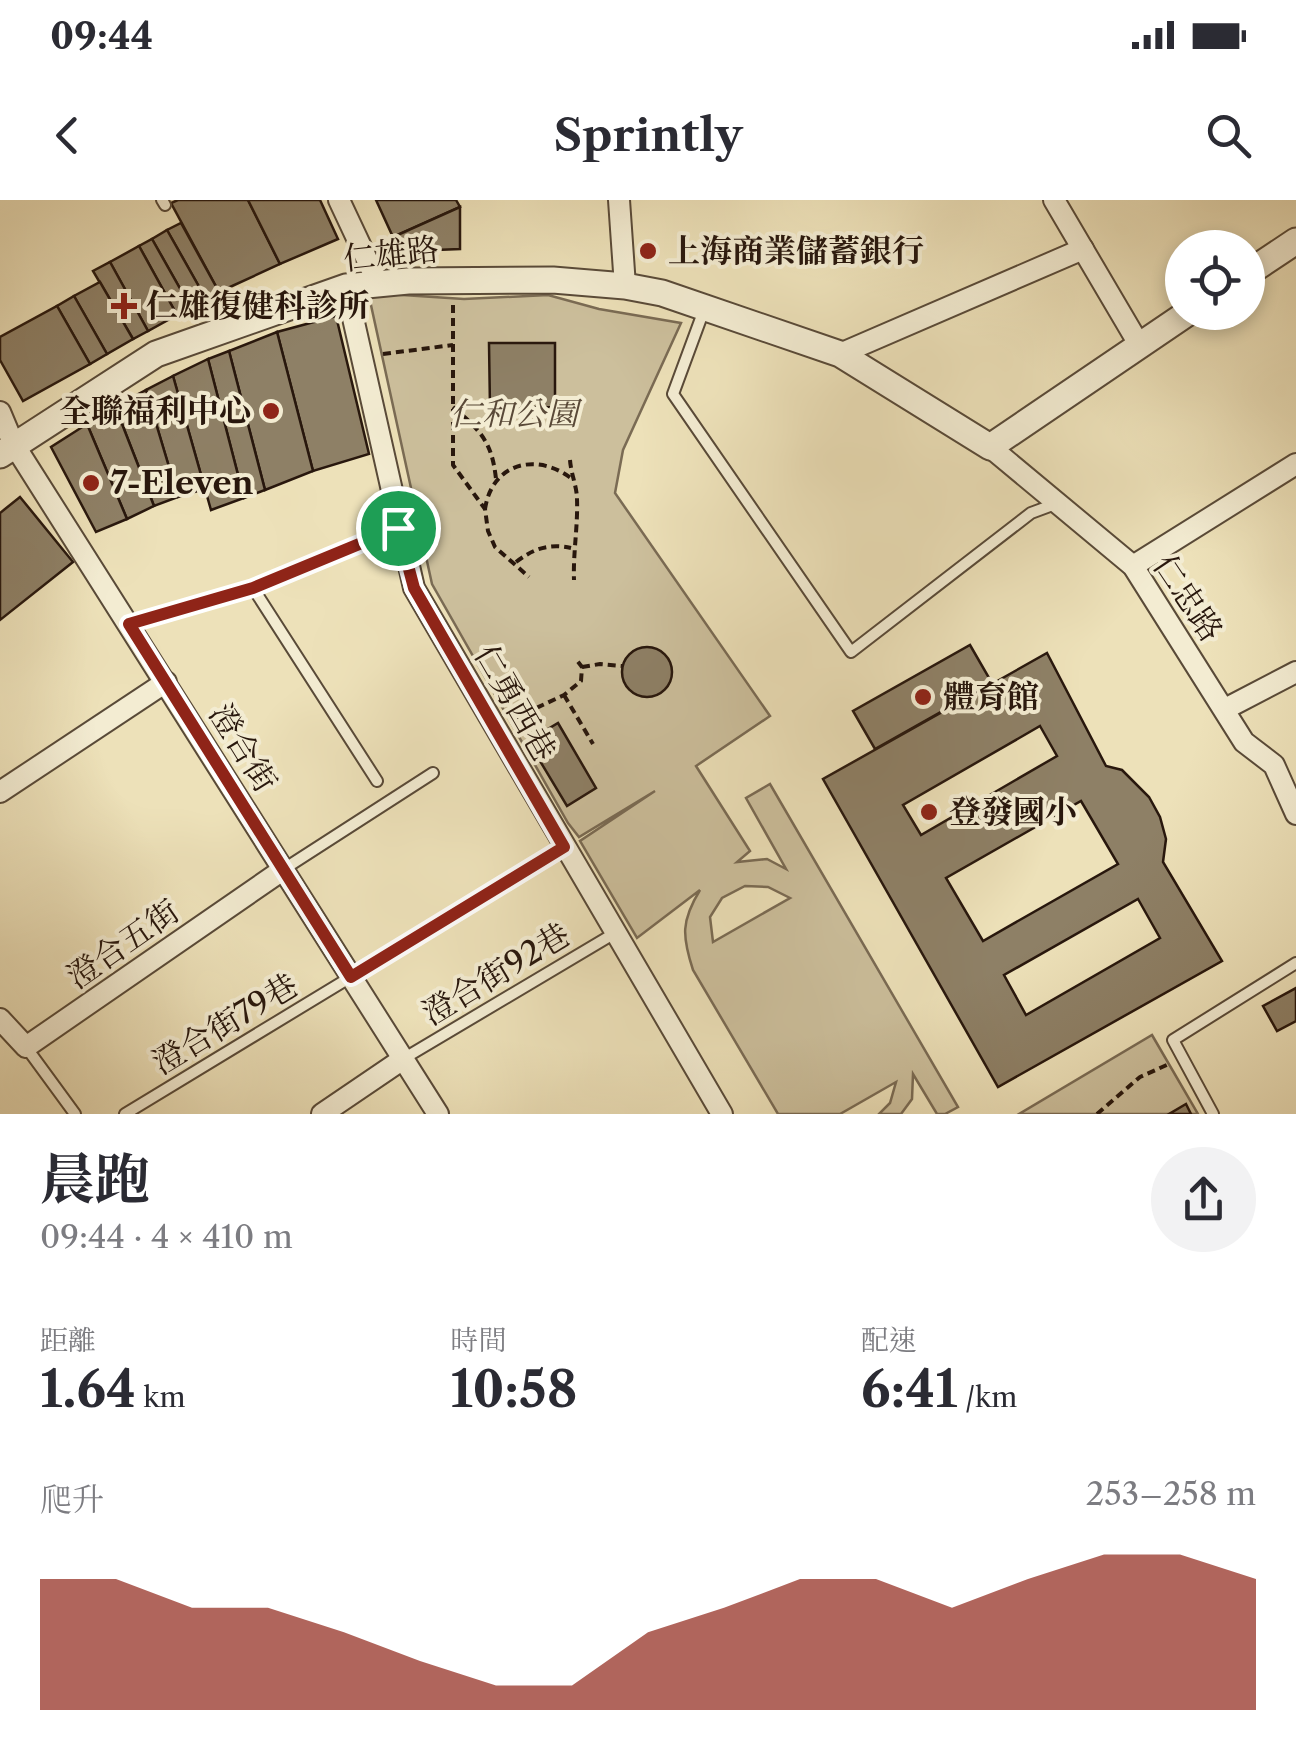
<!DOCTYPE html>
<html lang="zh-TW">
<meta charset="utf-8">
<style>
body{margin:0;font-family:"Libre Caslon Text","Noto Serif TC",serif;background:#f2f2f3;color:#2b2b33;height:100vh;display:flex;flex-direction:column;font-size:38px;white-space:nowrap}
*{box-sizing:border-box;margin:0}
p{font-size:32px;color:#7c7c81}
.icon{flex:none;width:55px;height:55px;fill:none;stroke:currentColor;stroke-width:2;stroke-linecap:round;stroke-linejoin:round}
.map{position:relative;height:914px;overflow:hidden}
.details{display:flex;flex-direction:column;background:#fff;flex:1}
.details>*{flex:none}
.controls{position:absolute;left:1165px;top:30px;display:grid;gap:20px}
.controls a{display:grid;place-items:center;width:100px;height:100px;border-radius:50%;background:#fff;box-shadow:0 5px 15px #0003;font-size:50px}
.pin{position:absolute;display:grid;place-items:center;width:85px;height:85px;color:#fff;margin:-42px;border:5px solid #fff;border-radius:50%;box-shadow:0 2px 10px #0007}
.round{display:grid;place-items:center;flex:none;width:105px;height:105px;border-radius:52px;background:#f2f2f3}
.headline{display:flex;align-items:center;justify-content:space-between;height:170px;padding:0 40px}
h1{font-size:55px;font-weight:700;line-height:75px}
.metrics{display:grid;grid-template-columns:repeat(3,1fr);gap:15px;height:170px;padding:10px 40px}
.metrics div{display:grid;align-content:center}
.metrics b{font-size:50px;font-weight:700}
.metrics small{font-size:28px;font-weight:400}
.metrics p{font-size:28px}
.chart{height:280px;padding:20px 40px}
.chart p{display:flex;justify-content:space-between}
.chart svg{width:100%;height:180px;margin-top:10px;fill:#8f2418;opacity:.7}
.status{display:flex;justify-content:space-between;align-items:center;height:70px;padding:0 50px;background:#fff;direction:ltr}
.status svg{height:28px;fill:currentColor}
header{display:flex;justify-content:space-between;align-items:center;height:130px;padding:0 40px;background:#fff;font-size:45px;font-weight:700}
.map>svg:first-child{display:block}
.green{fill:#ccbf9c;stroke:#7a6b54;stroke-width:2.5;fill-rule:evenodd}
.building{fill:#8e8066;stroke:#28170d;stroke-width:2.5;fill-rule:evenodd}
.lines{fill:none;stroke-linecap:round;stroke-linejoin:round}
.service-casing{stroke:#594a38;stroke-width:14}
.minor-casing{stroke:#594a38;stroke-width:24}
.tertiary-casing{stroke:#594a38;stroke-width:29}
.path{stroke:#28170d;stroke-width:4;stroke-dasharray:8 5;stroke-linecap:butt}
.service{stroke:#f3ecd2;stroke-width:10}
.minor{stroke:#f3ecd2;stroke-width:20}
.tertiary{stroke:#f3ecd2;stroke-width:25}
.route-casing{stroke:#fff;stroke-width:20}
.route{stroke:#8f2418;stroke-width:12}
.poi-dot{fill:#8f2418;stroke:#f3ecd2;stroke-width:4}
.labels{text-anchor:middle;stroke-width:8;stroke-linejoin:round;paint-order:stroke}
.poi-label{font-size:32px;font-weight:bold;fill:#28170d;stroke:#f3ecd2;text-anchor:start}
.street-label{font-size:32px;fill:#28170d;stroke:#f3ecd2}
.park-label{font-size:32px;font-style:italic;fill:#594938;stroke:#f3ecd2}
</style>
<div class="status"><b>09:44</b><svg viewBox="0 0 49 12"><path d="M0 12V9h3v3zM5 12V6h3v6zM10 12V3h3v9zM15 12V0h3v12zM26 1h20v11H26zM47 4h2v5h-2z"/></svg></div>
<header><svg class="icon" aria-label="back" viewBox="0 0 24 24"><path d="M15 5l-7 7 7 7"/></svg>Sprintly<svg class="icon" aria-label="search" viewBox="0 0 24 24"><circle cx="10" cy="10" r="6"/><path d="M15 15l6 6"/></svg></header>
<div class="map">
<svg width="1296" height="914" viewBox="0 0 1296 914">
<rect width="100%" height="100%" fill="#ede1b9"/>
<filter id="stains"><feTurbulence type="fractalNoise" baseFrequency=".002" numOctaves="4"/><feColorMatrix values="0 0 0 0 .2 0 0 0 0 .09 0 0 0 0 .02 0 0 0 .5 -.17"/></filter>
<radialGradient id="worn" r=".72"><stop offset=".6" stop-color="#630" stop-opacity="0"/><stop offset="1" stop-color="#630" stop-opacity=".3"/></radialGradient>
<g class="green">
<path d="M 387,94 L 464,99 L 548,95 L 599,109 L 681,123 L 623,250 L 615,293 L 770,516 L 696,566 L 750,651 L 737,662 L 767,659 L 786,669 L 746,598 L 770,584 L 958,907 L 945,914 L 937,914 L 913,874 L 912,899 L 901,914 L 879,914 L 890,903 L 896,882 L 840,914 L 778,914 L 693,770 C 682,736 681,721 700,690 L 637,738 L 580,641 L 655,591 L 579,637 L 568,623 L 432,384 L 369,96 ZM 745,686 L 768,687 L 790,698 L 713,742 L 710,717 L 722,698 Z"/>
<polygon points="1152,835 1198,914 1019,914"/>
</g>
<g class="building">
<polygon points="178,0 248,0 280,64 219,92 171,3"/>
<polygon points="248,0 320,0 338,39 280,64"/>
<polygon points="376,0 456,0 460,7 393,37"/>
<polygon points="460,7 460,49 410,51 393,37"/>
<polygon points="181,23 219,92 206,99 167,30"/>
<polygon points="167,30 206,99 191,108 152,39"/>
<polygon points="152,39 191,108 177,115 139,46"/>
<polygon points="139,46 177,115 148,131 110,62"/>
<polygon points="110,62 148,131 133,139 93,71"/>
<polygon points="100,82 133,139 107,154 74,96"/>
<polygon points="74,96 107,154 90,164 57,106"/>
<polygon points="57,106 90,164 23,201 0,160 0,137"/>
<polygon points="336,116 369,254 313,271 277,132"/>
<polygon points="277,132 313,271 265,290 229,151"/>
<polygon points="489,143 555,143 555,207 490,208"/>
<polygon points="229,151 265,290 244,298 208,159"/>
<polygon points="208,159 244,298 211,310 173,176"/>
<polygon points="173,176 205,289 178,297 146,190"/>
<polygon points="146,190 178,297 154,306 115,206"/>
<polygon points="115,206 154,306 127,319 87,224"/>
<polygon points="87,224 127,319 96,332 51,247"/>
<polygon points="20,297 73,362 0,420 0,313"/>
<polygon points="970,445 992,483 875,549 853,511"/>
<circle cx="647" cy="472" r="25"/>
<path d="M 1047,453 L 1106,566 L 1122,570 L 1149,597 L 1160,617 L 1166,639 L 1163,662 L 1222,761 L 998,887 L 823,579 ZM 1040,526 L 1057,556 L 921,635 L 903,605 ZM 1081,601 L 1118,664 L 983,741 L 946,678 ZM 1138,699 L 1160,738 L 1026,815 L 1004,775 Z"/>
<polygon points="558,523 596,588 567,606 528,541"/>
<polygon points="1296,788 1296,821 1277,831 1263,806"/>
<polygon points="1186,904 1191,914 1169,914"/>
</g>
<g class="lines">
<defs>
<g id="service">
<polyline points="162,0 165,5"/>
<polyline points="704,110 673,194 851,452 1031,313 1058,303"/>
<polyline points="253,388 377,581"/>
<polyline points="129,424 253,388 398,328"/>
<polyline points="284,669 433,573"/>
<polyline points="26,847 75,914"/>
<polyline points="403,859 615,733"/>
<polyline points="125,914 565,647"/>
<polyline points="1213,914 1173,840 1296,763"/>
</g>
<g id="minor">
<polyline points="339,0 378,83"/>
<polyline points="619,0 625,86"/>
<polyline points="1054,0 1140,146"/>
<polyline points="346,87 414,388 722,914"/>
<polyline points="840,154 1083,49"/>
<polyline points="0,212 13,243 438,914"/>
<polyline points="990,247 1133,366 1244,542 1274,565 1296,614"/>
<polyline points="1133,366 1296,264"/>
<polyline points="1225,509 1296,472"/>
<polyline points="0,592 166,482"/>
<polyline points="0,819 26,847 284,669"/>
<polyline points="322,914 403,859"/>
</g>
<g id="tertiary">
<polyline points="1248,73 1296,41"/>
<polyline points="0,255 156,154 346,87 408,81 553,80 625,86 662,93 840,154 990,247 1189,112"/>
</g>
</defs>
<use href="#service" class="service-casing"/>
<use href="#minor" class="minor-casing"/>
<use href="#tertiary" class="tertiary-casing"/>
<g class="path">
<polyline points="453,105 453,265 485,309 488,331 495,347 529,377"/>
<polyline points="383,154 453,145"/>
<path d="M 453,207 C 481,231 492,242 496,279"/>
<path d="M 570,260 C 571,274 577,287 577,299 C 578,326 573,353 574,380"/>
<path d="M 485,309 C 492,263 536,252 571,278"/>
<path d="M 516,362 C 533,349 549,343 571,348"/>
<polyline points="582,467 600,464 622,466"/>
<polyline points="564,495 593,544"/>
<polyline points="513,519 564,495 581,481 582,467 575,458"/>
<polyline points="1097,914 1140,877 1169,864"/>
</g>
<use href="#service" class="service"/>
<use href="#minor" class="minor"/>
<use href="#tertiary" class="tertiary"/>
</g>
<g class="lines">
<defs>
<polygon id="route" points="398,328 414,388 564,647 351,777 129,424 253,388"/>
</defs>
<use href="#route" class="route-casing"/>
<use href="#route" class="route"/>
</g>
<g class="poi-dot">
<circle cx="648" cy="51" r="10"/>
<path d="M119 91h10v10h10v10h-10v10h-10v-10h-10v-10h10z"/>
<circle cx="271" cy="211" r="10"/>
<circle cx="91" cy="283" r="10"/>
<circle cx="923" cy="497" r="10"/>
<circle cx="929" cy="612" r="10"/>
</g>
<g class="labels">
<g class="poi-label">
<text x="668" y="62">上海商業儲蓄銀行</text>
<text x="146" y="117">仁雄復健科診所</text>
<text x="251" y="222" text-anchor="end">全聯福利中心</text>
<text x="111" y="294">7-Eleven</text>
<text x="943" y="508">體育館</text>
<text x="949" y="623">登發國小</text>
</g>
<g class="street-label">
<text transform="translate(391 54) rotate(-6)" y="11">仁雄路</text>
<text transform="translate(1188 398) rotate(56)" y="11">仁忠路</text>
<text transform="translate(515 503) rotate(60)" y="11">仁勇西巷</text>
<text transform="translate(243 548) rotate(58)" y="11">澄合街</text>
<text transform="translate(123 744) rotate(-35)" y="11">澄合五街</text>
<text transform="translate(496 774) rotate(-31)" y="11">澄合街92巷</text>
<text transform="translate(225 824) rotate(-31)" y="11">澄合街79巷</text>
</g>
<g class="park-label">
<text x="514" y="225">仁和公園</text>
</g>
</g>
<rect width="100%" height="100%" filter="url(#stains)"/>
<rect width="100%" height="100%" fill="url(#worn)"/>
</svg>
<div class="controls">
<a><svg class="icon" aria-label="locate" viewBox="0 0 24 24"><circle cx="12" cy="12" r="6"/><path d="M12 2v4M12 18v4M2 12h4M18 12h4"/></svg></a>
</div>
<div class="pin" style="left:398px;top:328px;background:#1e9e55"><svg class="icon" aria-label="arrive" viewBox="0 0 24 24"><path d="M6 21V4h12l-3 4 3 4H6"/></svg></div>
</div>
<section class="details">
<div class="headline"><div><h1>晨跑</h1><p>09:44 · 4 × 410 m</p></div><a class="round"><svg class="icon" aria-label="share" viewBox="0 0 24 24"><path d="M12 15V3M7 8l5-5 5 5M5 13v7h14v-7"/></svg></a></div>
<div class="metrics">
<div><p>距離</p><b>1.64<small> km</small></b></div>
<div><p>時間</p><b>10:58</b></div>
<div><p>配速</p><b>6:41<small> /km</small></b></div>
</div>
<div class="chart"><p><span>爬升</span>253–258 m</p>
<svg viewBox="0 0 160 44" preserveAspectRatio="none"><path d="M0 44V12L10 12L20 19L30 19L40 25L50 32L60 38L70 38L80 25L90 19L100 12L110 12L120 19L130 12L140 6L150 6L160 12V44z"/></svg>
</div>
</section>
